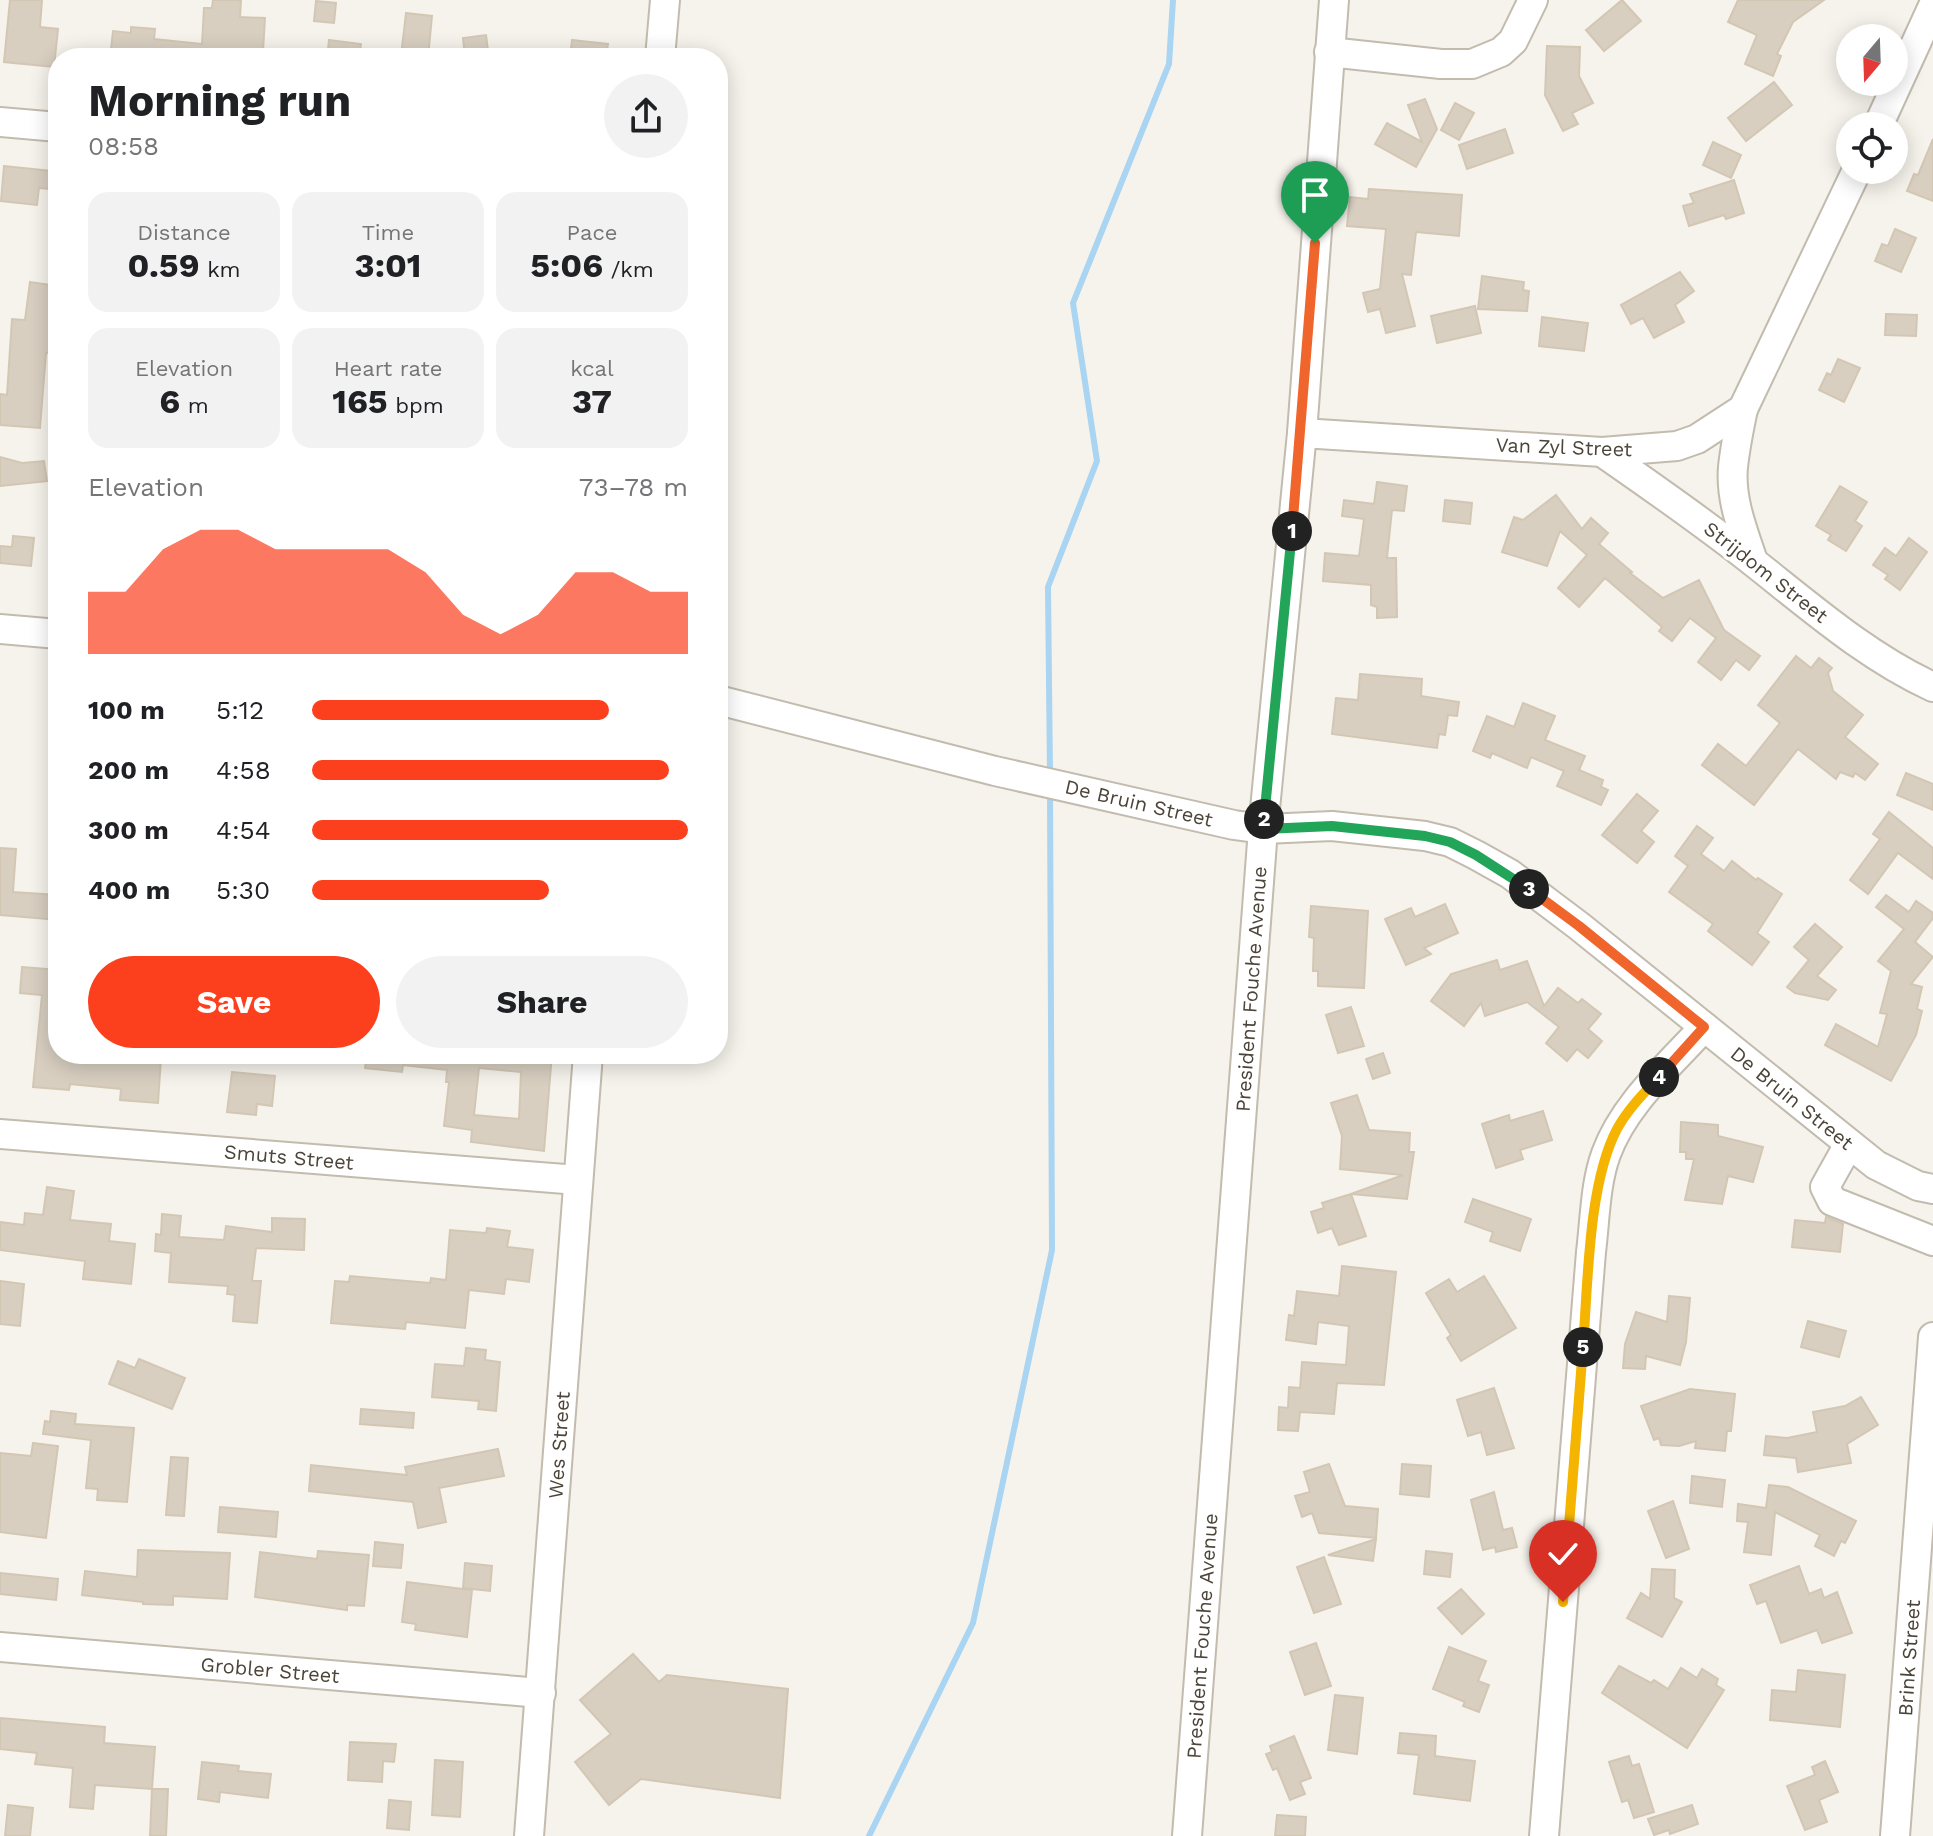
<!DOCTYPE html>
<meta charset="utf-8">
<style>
body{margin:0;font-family:"Work Sans",sans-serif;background:#f2f2f2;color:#202124;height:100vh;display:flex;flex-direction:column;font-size:30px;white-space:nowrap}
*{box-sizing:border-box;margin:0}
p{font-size:26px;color:#757577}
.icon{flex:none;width:44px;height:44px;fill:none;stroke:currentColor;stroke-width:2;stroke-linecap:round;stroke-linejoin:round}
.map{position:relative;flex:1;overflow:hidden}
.details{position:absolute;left:48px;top:48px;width:680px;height:1016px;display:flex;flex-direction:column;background:#fff;border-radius:32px;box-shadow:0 4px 20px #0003}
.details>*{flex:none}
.needle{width:52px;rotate:199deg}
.fabs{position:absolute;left:1836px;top:24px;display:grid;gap:16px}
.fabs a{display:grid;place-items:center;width:72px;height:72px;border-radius:50%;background:#fff;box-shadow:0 4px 20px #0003;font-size:40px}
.pin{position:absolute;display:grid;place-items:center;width:68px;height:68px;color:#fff;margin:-82px -34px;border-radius:50% 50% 50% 0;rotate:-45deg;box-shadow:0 0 8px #0007}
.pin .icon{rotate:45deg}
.km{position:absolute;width:40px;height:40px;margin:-20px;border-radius:50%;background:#222;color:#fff;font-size:22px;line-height:40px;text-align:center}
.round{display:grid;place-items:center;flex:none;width:84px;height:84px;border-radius:42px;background:#f2f2f2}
.headline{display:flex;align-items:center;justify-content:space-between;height:136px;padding:0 40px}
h1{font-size:44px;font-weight:700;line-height:60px}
.metrics{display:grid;grid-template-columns:repeat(3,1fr);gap:12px;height:136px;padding:8px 40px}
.metrics div{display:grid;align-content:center;border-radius:20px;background:#f2f2f2;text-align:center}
.metrics b{font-size:34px;font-weight:700}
.metrics small{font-size:22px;font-weight:400}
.metrics p{font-size:22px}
.chart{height:224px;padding:16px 40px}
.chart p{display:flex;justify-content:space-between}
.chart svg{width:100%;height:144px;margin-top:8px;fill:#fc3f1d;opacity:.7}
.cta{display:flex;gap:16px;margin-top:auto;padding:16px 40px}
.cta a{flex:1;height:92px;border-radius:48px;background:#fc3f1d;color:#fff;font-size:32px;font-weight:700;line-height:92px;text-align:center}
.cta a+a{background:#f2f2f2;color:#202124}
ul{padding:0 40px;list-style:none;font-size:26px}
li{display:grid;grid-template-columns:128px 96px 1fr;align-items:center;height:60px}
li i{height:20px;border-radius:10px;background:#fc3f1d}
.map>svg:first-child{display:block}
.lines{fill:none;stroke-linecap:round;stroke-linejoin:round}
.stream{stroke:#a9d4f2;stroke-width:6}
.building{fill:#d8cfc1;stroke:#d3c7b4;stroke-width:2;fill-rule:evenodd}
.minor-casing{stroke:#c2bbae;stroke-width:32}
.minor{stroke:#fff;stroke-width:28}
.split-1-casing{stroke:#fff;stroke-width:16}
.split-2-casing{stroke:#fff;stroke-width:16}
.split-3-casing{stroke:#fff;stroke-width:16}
.split-4-casing{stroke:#fff;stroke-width:16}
.split-5-casing{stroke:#fff;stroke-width:16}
.split-6-casing{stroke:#fff;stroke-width:16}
.split-1{stroke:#f0652b;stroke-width:10}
.split-2{stroke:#22a559;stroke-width:10}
.split-3{stroke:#22a559;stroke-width:10}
.split-4{stroke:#f0652b;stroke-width:10}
.split-5{stroke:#f5b400;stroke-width:10}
.split-6{stroke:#f5b400;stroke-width:10}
.labels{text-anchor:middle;stroke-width:7;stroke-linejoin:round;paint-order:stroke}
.street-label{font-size:20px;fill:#4b4439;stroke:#fff}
</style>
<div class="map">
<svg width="1933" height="1836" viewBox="0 0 1933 1836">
<rect width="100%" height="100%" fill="#f6f3ec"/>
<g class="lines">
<g class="stream">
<polyline points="1050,775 1048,587 1097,461 1073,303 1169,64 1173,0"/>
<polyline points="869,1836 973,1623 1052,1250 1050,790"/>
</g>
</g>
<g class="building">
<polygon points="10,0 42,0 40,27 58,29 54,67 4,62"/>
<polygon points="213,0 241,0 240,17 265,18 263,51 247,50 247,58 110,58 113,31 131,33 131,27 155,29 154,39 202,44 204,8 212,8"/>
<polygon points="1622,0 1641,21 1604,51 1586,30"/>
<polygon points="1738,0 1824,0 1793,22 1777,54 1781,56 1773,76 1745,64 1757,35 1728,22"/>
<polygon points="316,1 336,3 334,23 314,21"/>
<polygon points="406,13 432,16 428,58 401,56"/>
<polygon points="486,35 489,58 465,58 463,38"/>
<polygon points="329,40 361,44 359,58 327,58"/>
<polygon points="572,40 608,44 606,58 570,58"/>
<polygon points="1547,46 1580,47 1579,76 1593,103 1572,113 1578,124 1563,131 1545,95"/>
<polygon points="1774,82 1792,105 1746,141 1728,118"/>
<polygon points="1425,99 1437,129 1416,167 1375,144 1387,123 1422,142 1408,105"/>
<polygon points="1455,103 1474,113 1459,140 1441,130"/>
<polygon points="1505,129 1513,153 1467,169 1459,145"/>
<polygon points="1933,139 1933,201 1907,191 1914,174 1918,175"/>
<polygon points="1713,142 1741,155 1731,178 1703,165"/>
<polygon points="4,166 51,171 49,189 39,188 37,205 1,201"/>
<polygon points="1734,180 1744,213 1726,219 1724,215 1689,226 1683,206 1694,203 1690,194"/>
<polygon points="1369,189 1462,195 1459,236 1416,232 1411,275 1402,274 1415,326 1386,333 1380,309 1368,312 1363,293 1380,289 1386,229 1347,226 1350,197 1368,199"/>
<polygon points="1895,229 1916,238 1901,272 1875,261 1882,244 1888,246"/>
<polygon points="1680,272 1694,291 1675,305 1684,322 1654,338 1643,318 1631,324 1621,305"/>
<polygon points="1482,276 1524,282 1523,290 1529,291 1527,311 1478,309"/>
<polygon points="30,282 58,286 58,353 46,353 40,428 0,425 0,394 7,395 12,319 25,320"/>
<polygon points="1475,306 1481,333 1437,343 1431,316"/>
<polygon points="1886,314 1917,315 1916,336 1885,335"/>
<polygon points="1542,317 1588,323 1584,351 1539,346"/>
<polygon points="1838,359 1860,368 1844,402 1819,390 1827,373 1831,375"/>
<polygon points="0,457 22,463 44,461 47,481 0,486"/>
<polygon points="1377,482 1407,486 1404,511 1392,510 1387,558 1396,558 1397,617 1377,618 1377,607 1371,605 1371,585 1323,581 1325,553 1359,556 1364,519 1342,516 1344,500 1374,504"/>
<polygon points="1840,486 1867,502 1855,521 1862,526 1846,551 1828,540 1831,535 1816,526"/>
<polygon points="1556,495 1582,529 1591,518 1608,533 1599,544 1632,572 1630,573 1663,598 1699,580 1724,630 1760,656 1749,670 1736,660 1721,680 1698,662 1716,638 1690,618 1672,641 1659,631 1662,627 1605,578 1579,607 1558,588 1587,555 1560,531 1547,566 1502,552 1514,517 1523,520"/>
<polygon points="1445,500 1472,503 1470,524 1443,521"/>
<polygon points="13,536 34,538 31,566 0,563 0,546 12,547"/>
<polygon points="1909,538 1927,552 1900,590 1885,579 1888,575 1873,565 1885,548 1896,556"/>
<polygon points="1796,656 1811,668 1819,658 1832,668 1828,673 1833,691 1863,715 1845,737 1878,764 1865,780 1855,773 1853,777 1840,772 1836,779 1798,749 1754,805 1702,765 1718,744 1746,766 1780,723 1758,705"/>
<polygon points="1360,674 1422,679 1421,696 1459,702 1457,716 1448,715 1445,735 1439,734 1437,748 1332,734 1336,698 1358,700"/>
<polygon points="1523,703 1555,716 1545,740 1585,756 1579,770 1603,780 1601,787 1608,790 1601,805 1557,786 1564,771 1531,757 1527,768 1492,753 1490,758 1473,751 1487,716 1514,727"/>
<polygon points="1906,773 1933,784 1933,810 1897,795"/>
<polygon points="1637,794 1658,811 1641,831 1654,842 1637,863 1602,835"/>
<polygon points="1889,812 1933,848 1933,879 1898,853 1868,894 1850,880 1880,839 1873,834"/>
<polygon points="1697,826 1713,838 1701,854 1724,871 1732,861 1756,880 1758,878 1782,894 1757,933 1769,942 1752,965 1708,931 1713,924 1669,892 1688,866 1675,856"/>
<polygon points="0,848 16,849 13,892 58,895 58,920 0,915"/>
<polygon points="1886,895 1909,912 1916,901 1933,913 1933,918 1915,942 1933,957 1911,984 1922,987 1917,1009 1922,1011 1916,1035 1891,1081 1825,1045 1836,1024 1878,1047 1887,1014 1880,1013 1891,971 1878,961 1904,929 1876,907"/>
<polygon points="1445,904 1458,933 1424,948 1431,954 1406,965 1385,919 1411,908 1415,917"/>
<polygon points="1311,906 1368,911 1364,988 1318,986 1318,971 1313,971 1314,938 1309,937"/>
<polygon points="1815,924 1842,947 1817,976 1836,990 1828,1000 1795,993 1787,987 1809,960 1794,947"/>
<polygon points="1497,960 1500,970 1527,961 1544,1006 1558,988 1578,1003 1582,999 1601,1014 1588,1029 1602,1041 1588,1058 1577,1049 1567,1061 1546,1043 1559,1027 1527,1002 1485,1016 1481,1003 1464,1026 1431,1001 1451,974"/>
<polygon points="22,967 58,970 58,1054 123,1061 123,1055 161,1058 158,1103 120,1100 121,1089 70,1084 69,1090 33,1087 42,995 20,993"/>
<polygon points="1351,1007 1364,1046 1338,1053 1326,1015"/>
<polygon points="1383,1053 1390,1073 1373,1079 1366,1059"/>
<path d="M 367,1054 L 552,1054 L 544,1151 L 471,1142 L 472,1130 L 444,1126 L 449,1082 L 446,1082 L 447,1070 L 403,1065 L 402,1072 L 365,1068 ZM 479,1068 L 521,1072 L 519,1119 L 474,1115 Z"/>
<polygon points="232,1072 275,1076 272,1106 257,1104 256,1115 227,1112"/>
<polygon points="1357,1095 1369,1130 1410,1133 1409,1152 1414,1152 1407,1199 1351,1194 1403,1175 1340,1169 1342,1136 1331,1103"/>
<polygon points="1543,1111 1552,1140 1520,1150 1523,1159 1496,1168 1482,1124 1509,1115 1510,1121"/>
<polygon points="1681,1122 1718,1125 1718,1136 1763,1147 1753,1182 1728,1176 1722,1204 1685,1200 1694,1159 1686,1159 1686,1152 1680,1152"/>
<polygon points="47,1187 74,1191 70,1220 111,1224 109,1241 135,1244 131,1284 83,1279 85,1261 0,1250 0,1222 24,1225 25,1213 43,1215"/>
<polygon points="1351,1194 1366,1236 1339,1245 1332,1228 1318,1233 1311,1212 1324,1208 1322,1203"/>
<polygon points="1473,1199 1531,1219 1520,1251 1490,1241 1493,1232 1465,1222"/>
<polygon points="162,1214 181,1216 179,1237 224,1240 226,1226 272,1232 272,1218 305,1219 304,1250 256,1248 252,1281 261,1281 257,1323 233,1321 235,1295 227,1294 228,1286 169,1282 171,1253 155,1251 156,1234 161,1235"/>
<polygon points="1826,1217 1843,1224 1840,1252 1792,1247 1795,1220 1825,1223"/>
<polygon points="487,1228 510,1231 507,1247 533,1250 529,1282 506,1279 504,1294 469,1290 465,1328 406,1322 405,1329 331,1323 335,1281 349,1282 350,1276 430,1283 431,1278 446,1280 450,1230 486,1233"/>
<polygon points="1342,1266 1396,1272 1384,1385 1337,1383 1334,1414 1300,1412 1298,1431 1278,1430 1279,1407 1288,1408 1289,1387 1300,1388 1302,1362 1346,1365 1349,1326 1318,1322 1316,1344 1286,1340 1289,1315 1294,1316 1297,1291 1339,1296"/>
<polygon points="1484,1276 1516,1328 1461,1361 1447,1338 1451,1335 1426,1293 1449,1279 1457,1292"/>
<polygon points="0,1281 24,1284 20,1326 0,1324"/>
<polygon points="1669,1296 1690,1298 1686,1342 1680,1365 1646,1356 1645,1369 1623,1368 1625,1344 1636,1312 1667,1322"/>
<polygon points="1808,1321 1846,1331 1839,1357 1801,1347"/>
<polygon points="466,1348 486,1350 485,1360 500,1362 496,1411 478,1409 479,1401 432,1397 435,1364 464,1366"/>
<polygon points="139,1359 185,1378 172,1409 109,1384 118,1361 135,1368"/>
<polygon points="1494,1388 1514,1448 1487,1455 1481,1432 1468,1436 1457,1400"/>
<polygon points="1690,1389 1735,1394 1731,1431 1727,1431 1725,1451 1695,1448 1696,1441 1679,1446 1661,1445 1659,1438 1654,1440 1641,1406"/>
<polygon points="1861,1397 1878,1425 1847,1444 1851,1463 1798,1472 1796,1458 1764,1455 1766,1436 1787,1438 1817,1432 1813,1412 1845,1406"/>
<polygon points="361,1409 414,1413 413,1428 360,1424"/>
<polygon points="51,1411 76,1414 75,1424 134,1428 127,1502 97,1500 98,1489 86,1488 91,1440 43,1434 45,1421 50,1422"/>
<polygon points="33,1443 58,1446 46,1538 0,1532 0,1453 31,1456"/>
<polygon points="498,1449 504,1476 439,1488 446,1522 418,1528 413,1502 309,1491 311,1465 407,1475 405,1467"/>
<polygon points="171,1457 188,1458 184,1516 166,1515"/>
<polygon points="1329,1464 1345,1506 1378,1509 1376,1538 1319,1533 1312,1513 1302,1517 1295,1496 1310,1492 1304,1472"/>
<polygon points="1402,1464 1431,1466 1429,1497 1400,1494"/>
<polygon points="1692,1476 1725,1480 1722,1507 1690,1503"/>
<polygon points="1769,1485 1788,1487 1856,1521 1845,1543 1841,1541 1834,1556 1815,1546 1820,1535 1775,1512 1771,1555 1744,1552 1748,1522 1737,1521 1738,1504 1766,1508"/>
<polygon points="1494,1492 1503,1530 1512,1528 1517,1547 1496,1552 1495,1547 1483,1550 1471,1500"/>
<polygon points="1673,1501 1689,1549 1666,1558 1648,1511"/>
<polygon points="220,1507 278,1512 276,1537 218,1532"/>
<polygon points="1376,1539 1373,1561 1328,1555"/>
<polygon points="375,1542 403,1545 401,1568 373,1566"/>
<polygon points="138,1550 230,1553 227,1599 173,1596 173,1605 143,1604 143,1602 82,1595 85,1571 137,1577"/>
<polygon points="318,1551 369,1555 364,1606 347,1605 347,1610 255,1597 260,1552 317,1559"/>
<polygon points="1426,1551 1452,1554 1450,1577 1424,1574"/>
<polygon points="1324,1557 1341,1604 1314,1613 1297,1567"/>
<polygon points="465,1563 492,1566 490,1591 463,1588"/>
<polygon points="1799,1566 1809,1594 1821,1589 1824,1598 1837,1592 1852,1633 1822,1643 1817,1630 1781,1643 1766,1601 1757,1604 1750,1585"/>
<polygon points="1652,1569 1675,1570 1674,1598 1682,1602 1662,1637 1627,1618 1641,1593 1650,1599"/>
<polygon points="0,1573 58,1579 56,1600 0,1594"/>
<polygon points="407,1582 472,1590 467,1637 415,1630 416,1624 402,1622"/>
<polygon points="1461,1589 1484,1614 1462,1634 1438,1608"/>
<polygon points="1316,1643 1331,1686 1305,1695 1290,1652"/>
<polygon points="1449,1647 1486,1661 1478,1681 1489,1685 1479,1712 1463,1706 1465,1702 1433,1689"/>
<polygon points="633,1654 659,1682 667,1675 788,1689 780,1798 641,1779 609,1805 575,1762 611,1734 580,1700"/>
<polygon points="1619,1666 1651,1683 1654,1680 1668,1689 1681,1668 1697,1678 1702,1669 1718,1679 1716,1685 1724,1690 1687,1748 1602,1693"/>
<polygon points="1798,1670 1845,1675 1840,1727 1770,1720 1772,1690 1796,1692"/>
<polygon points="1335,1695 1363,1698 1357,1754 1328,1750"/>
<polygon points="0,1718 105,1727 104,1743 155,1747 152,1789 95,1785 93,1809 70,1807 73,1768 35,1764 37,1753 0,1749"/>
<polygon points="1400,1733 1436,1736 1435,1756 1475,1761 1470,1801 1414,1794 1419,1755 1398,1753"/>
<polygon points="1294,1736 1311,1778 1300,1782 1305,1794 1290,1800 1277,1768 1273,1770 1266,1754 1272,1752 1270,1746"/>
<polygon points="350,1742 396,1744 394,1762 383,1761 382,1782 348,1780"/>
<polygon points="1629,1756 1632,1766 1639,1764 1654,1812 1634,1818 1628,1800 1622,1802 1609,1762"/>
<polygon points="435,1760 463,1762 460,1817 432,1815"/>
<polygon points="1825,1761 1838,1792 1819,1800 1827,1822 1805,1830 1787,1786 1815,1775 1812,1767"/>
<polygon points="202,1762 239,1766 238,1771 271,1774 268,1798 220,1792 219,1802 198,1799"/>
<polygon points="152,1789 168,1789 166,1836 150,1836"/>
<polygon points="389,1800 411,1802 409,1830 387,1828"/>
<polygon points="8,1805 33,1808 30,1836 5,1836"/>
<polygon points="1692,1805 1698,1824 1670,1834 1669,1830 1654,1835 1648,1819"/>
<polygon points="1277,1815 1306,1817 1305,1836 1275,1836"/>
</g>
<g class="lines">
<defs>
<g id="minor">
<polyline points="1329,52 1441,64 1472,64 1501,52 1513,41 1533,0"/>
<polyline points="660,58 665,0"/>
<polyline points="0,122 58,127"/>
<polyline points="1878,126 1933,6"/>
<path d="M 1743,409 C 1739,428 1735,448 1733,467 C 1730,499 1743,531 1753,561"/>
<polyline points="1302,433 1602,452 1677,446 1697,439 1743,409 1857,170"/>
<path d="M 1602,452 C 1651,486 1700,520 1747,557 C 1807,604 1864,655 1933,687"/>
<polyline points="0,629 58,634"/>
<polyline points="718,700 995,771 1234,825 1263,829 1332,826 1425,836 1450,842 1476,855 1510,874 1579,926 1876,1165 1918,1186 1933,1189"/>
<polyline points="0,1134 578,1180"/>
<polyline points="1849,1144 1825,1187 1832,1201 1933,1241"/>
<polyline points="0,1647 541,1693"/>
<polyline points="529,1836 588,1054"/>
<polyline points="1187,1836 1263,829 1302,433 1334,0"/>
<path d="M 1544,1836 L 1591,1252 C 1595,1220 1595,1184 1606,1154 C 1624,1104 1669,1066 1704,1027"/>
<polyline points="1895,1836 1933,1337"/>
</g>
</defs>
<use href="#minor" class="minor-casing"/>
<use href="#minor" class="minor"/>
</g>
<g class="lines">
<defs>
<polyline id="split-1" points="1292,531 1315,243"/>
<polyline id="split-2" points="1264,819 1292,531"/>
<polyline id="split-3" points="1264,819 1263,829 1332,826 1425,836 1450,842 1476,855 1529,889"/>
<polyline id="split-4" points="1529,889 1579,926 1704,1027 1659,1077"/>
<path id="split-5" d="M 1583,1347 C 1588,1284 1588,1184 1617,1129 C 1628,1109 1644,1093 1659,1077"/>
<polyline id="split-6" points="1563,1602 1583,1347"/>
</defs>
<use href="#split-1" class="split-1-casing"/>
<use href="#split-2" class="split-2-casing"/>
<use href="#split-3" class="split-3-casing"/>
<use href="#split-4" class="split-4-casing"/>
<use href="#split-5" class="split-5-casing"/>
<use href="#split-6" class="split-6-casing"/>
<use href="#split-1" class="split-1"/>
<use href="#split-2" class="split-2"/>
<use href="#split-3" class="split-3"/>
<use href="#split-4" class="split-4"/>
<use href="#split-5" class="split-5"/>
<use href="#split-6" class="split-6"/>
</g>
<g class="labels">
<g class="street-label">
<text transform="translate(1564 447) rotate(2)" y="7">Van Zyl Street</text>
<text transform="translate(1766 572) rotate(38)" y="7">Strijdom Street</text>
<text transform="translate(1139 803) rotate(13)" y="7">De Bruin Street</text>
<text transform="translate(1251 989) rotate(-86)" y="7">President Fouche Avenue</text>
<text transform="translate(1792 1098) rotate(39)" y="7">De Bruin Street</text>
<text transform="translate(289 1157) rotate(5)" y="7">Smuts Street</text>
<text transform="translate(559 1445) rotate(-86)" y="7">Wes Street</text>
<text transform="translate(1202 1636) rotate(-86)" y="7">President Fouche Avenue</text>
<text transform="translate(1909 1658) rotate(-86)" y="7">Brink Street</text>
<text transform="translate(270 1670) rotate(5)" y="7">Grobler Street</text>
</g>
</g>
</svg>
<div class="fabs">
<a><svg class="needle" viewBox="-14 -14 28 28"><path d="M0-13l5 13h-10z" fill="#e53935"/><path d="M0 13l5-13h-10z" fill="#757577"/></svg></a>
<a><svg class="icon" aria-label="locate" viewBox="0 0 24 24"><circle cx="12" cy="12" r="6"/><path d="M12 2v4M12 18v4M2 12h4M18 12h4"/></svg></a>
</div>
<div class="pin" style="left:1315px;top:243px;background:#1e9e55"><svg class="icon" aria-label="arrive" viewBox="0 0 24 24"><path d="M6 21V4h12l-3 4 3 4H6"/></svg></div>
<div class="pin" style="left:1563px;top:1602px;background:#d93025"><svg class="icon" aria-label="check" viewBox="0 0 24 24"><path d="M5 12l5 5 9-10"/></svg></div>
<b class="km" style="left:1292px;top:531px">1</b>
<b class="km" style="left:1264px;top:819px">2</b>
<b class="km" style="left:1529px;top:889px">3</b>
<b class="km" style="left:1659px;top:1077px">4</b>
<b class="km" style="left:1583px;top:1347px">5</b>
<section class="details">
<div class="headline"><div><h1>Morning run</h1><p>08:58</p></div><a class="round"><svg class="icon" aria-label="share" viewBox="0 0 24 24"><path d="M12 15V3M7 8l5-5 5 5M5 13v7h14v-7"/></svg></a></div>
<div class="metrics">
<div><p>Distance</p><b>0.59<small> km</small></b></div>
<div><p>Time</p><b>3:01</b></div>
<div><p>Pace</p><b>5:06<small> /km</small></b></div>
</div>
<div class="metrics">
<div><p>Elevation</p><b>6<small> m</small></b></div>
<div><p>Heart rate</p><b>165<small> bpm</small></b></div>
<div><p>kcal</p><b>37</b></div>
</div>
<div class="chart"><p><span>Elevation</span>73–78 m</p>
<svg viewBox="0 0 160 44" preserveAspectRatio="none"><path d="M0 44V25L10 25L20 12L30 6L40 6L50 12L60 12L70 12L80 12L90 19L100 32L110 38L120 32L130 19L140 19L150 25L160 25V44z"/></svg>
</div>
<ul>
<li><b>100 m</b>5:12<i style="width:79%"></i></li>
<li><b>200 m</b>4:58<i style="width:95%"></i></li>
<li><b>300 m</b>4:54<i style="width:100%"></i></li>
<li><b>400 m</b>5:30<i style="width:63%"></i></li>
</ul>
<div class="cta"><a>Save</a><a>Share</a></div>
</section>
</div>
